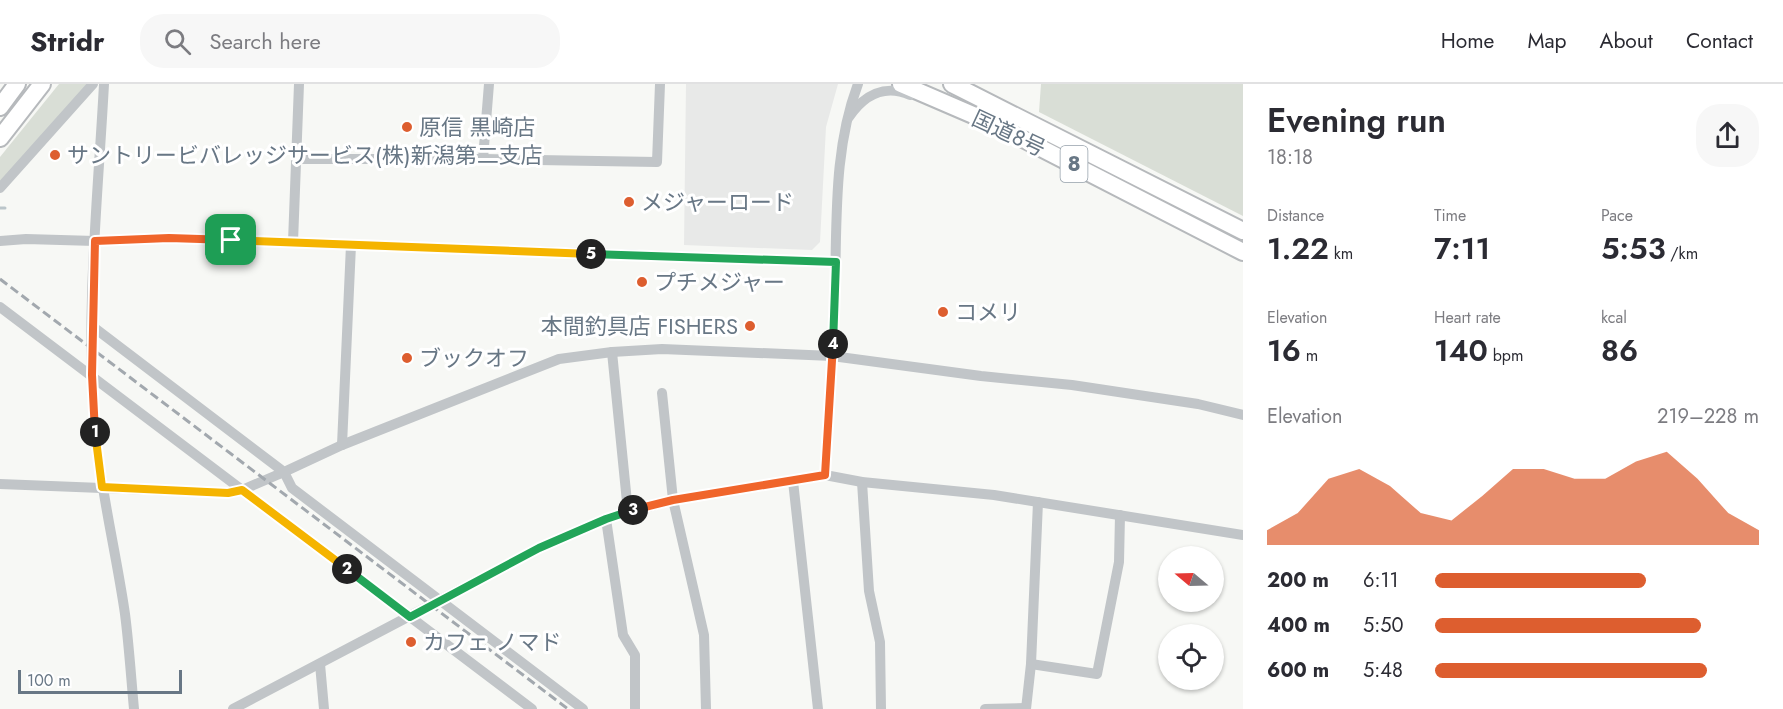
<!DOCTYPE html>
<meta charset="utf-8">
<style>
body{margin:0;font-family:Jost,"Noto Sans JP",sans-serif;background:#f7f7f7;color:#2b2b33;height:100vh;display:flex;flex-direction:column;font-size:22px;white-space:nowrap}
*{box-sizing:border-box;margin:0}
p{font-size:20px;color:#7c7c81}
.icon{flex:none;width:33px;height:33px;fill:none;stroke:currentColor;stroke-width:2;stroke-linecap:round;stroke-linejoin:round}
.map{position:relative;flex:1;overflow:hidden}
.drawer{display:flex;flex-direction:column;background:#fff;width:540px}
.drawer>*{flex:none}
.needle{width:39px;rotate:289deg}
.buttons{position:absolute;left:1158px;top:462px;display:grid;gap:12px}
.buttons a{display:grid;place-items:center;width:66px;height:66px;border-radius:50%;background:#fff;box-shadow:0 2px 4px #0004;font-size:30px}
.scale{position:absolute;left:18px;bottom:15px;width:164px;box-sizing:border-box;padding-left:6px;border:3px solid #687785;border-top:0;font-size:16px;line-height:21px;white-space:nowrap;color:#687785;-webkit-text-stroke:4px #fff;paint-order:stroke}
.pin{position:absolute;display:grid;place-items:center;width:51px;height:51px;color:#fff;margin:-26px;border-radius:12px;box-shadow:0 3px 9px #0006}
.km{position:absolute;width:30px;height:30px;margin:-15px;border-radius:50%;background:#222;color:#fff;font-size:16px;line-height:30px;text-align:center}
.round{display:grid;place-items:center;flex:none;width:63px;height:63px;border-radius:24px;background:#f7f7f7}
.summary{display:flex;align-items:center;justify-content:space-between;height:102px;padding:0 24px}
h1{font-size:33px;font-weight:600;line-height:45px}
.stats{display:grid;grid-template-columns:repeat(3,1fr);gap:9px;height:102px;padding:6px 24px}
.stats div{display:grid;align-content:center}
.stats b{font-size:30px;font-weight:600}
.stats small{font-size:16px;font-weight:400}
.stats p{font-size:16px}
.chart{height:168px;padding:12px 24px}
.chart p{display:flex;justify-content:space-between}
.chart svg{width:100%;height:108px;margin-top:6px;fill:#dd5e2f;opacity:.7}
ul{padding:0 24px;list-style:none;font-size:20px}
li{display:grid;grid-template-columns:96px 72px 1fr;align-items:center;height:45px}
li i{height:15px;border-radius:8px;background:#dd5e2f}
header{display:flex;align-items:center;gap:36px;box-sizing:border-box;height:84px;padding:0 30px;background:#fff;border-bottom:2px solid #e1e1e2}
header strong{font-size:28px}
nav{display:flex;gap:33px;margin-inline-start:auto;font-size:21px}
.search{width:420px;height:54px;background:#f7f7f7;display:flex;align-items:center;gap:15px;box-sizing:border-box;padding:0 21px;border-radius:24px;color:#7c7c81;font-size:22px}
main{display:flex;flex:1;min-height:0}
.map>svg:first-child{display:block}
.built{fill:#e8e9e8}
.green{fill:#d9ded6}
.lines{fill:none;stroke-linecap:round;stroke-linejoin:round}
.stream{stroke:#bbc5ca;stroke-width:3}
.highway-casing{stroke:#b6b9bc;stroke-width:20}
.minor{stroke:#c1c5c8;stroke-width:10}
.highway{stroke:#fff;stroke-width:16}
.rail{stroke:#a2a8ae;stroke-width:3;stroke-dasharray:9 4.5;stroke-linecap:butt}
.split-1-casing{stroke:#fff;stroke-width:12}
.split-2-casing{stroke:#fff;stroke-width:12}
.split-3-casing{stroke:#fff;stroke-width:12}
.split-4-casing{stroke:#fff;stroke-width:12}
.split-5-casing{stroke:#fff;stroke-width:12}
.split-6-casing{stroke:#fff;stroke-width:12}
.split-1{stroke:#f0652b;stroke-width:8}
.split-2{stroke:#f5b400;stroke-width:8}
.split-3{stroke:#22a559;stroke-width:8}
.split-4{stroke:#f0652b;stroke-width:8}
.split-5{stroke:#22a559;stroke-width:8}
.split-6{stroke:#f5b400;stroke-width:8}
.poi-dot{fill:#dd5e2f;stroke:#fff;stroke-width:2}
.labels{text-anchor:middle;stroke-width:6;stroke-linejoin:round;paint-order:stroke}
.shield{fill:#fff;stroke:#95a0aa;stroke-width:1.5}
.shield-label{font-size:21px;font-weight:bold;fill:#687785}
.poi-label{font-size:22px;fill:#687785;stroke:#fff;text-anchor:start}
.street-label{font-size:22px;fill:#687785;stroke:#fff}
</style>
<header>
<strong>Stridr</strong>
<div class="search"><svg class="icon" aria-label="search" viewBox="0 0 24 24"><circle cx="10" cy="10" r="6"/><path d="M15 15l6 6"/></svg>Search here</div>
<nav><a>Home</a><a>Map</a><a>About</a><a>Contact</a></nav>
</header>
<main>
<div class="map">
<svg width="1243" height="625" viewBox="0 0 1243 625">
<rect width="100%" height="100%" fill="#f7f8f5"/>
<polygon class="built" points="686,0 838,0 826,43 820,158 812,166 684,161"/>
<g class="green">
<polygon points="59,0 88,0 0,100 0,73"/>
<polygon points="1041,0 1243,0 1243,132 1039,28"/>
</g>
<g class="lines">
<polyline class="stream" points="0,124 5,124"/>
<defs>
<g id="highway">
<polyline points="901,0 994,40 1243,168"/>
<polyline points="952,0 1243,147"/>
<polyline points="0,23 17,0"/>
<polyline points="0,54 42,0"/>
</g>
</defs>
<use href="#highway" class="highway-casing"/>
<g class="minor">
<path d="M 104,0 C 98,112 85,234 95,346 C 101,408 116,468 125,530 C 129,561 131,593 134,625"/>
<path d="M 849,33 C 864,11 885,0 910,11"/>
<polyline points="297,75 483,75 657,78 660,0"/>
<polyline points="483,75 489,0"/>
<polyline points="0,104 93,0"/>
<polyline points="0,157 26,155 95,157 169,154 836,178"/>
<polyline points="293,158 299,0"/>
<polyline points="0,223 532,625"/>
<polyline points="92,242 284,388 342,361 559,275 612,268 662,265 832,272 981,292 1072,301 1198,320 1243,331"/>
<polyline points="612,268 628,428"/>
<polyline points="662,309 673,416 704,551 706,625"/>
<polyline points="342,361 351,161"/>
<path d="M 825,391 C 829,327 833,263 835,199 C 837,132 834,63 858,0"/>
<polyline points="793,397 818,625"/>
<polyline points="862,398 869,507 880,558 881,625"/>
<polyline points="0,400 228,409 242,406 284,388 292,404 583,625"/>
<polyline points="606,435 623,551 635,571 635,625"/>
<polyline points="320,580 324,625"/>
<polyline points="1031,580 1097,590 1119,478 1120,431"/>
<polyline points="233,625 539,464 606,435 673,416 825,391 862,398 994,411 1243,451"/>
<polyline points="985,625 1026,624"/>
<polyline points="1026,625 1031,580 1038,418"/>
</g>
<use href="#highway" class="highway"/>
<polyline class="rail" points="0,195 568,625"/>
</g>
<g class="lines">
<defs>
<polyline id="split-1" points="95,348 92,291 95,157 169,154 231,156"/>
<polyline id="split-2" points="95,348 102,403 228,409 242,406 347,485"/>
<polyline id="split-3" points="347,485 410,533 539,464 606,435 633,426"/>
<polyline id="split-4" points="633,426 673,416 825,391 833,260"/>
<polyline id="split-5" points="591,170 836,178 833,260"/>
<polyline id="split-6" points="231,156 591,170"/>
</defs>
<use href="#split-1" class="split-1-casing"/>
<use href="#split-2" class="split-2-casing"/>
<use href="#split-3" class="split-3-casing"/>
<use href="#split-4" class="split-4-casing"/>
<use href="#split-5" class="split-5-casing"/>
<use href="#split-6" class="split-6-casing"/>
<use href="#split-1" class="split-1"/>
<use href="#split-2" class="split-2"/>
<use href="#split-3" class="split-3"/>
<use href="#split-4" class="split-4"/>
<use href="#split-5" class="split-5"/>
<use href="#split-6" class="split-6"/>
</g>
<g class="poi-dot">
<circle cx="407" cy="43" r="6"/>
<circle cx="55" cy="71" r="6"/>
<circle cx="629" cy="118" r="6"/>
<circle cx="642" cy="198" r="6"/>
<circle cx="943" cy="228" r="6"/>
<circle cx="750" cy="242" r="6"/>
<circle cx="407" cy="274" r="6"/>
<circle cx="411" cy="558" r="6"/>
</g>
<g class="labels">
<rect class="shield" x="1060.5" y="62" width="27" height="36" rx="4.5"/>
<g class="shield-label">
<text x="1074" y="87">8</text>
</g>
<g class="poi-label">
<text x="419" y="51">原信 黒崎店</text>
<text x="67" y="79">サントリービバレッジサービス(株)新潟第二支店</text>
<text x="641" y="126">メジャーロード</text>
<text x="654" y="206">プチメジャー</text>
<text x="955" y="236">コメリ</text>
<text x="738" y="250" text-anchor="end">本間釣具店 FISHERS</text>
<text x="419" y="282">ブックオフ</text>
<text x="423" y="566">カフェ ノマド</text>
</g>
<g class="street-label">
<text transform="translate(1009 49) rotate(25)" y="8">国道8号</text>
</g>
</g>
</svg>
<div class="buttons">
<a><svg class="needle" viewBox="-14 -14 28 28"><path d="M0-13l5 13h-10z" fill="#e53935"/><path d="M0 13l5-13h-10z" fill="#7c7c81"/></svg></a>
<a><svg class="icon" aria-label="locate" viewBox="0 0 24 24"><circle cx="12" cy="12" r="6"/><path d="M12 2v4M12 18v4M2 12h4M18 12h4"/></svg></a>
</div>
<div class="scale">100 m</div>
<div class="pin" style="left:231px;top:156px;background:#1e9e55"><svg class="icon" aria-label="arrive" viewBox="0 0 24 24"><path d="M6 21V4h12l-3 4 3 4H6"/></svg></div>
<b class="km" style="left:95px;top:348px">1</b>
<b class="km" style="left:347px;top:485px">2</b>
<b class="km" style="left:633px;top:426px">3</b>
<b class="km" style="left:833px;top:260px">4</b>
<b class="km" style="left:591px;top:170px">5</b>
</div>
<section class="drawer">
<div class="summary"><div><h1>Evening run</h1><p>18:18</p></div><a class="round"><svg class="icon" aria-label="share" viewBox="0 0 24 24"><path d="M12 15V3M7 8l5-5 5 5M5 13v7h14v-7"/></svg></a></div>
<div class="stats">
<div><p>Distance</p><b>1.22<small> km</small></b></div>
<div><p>Time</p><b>7:11</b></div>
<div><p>Pace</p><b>5:53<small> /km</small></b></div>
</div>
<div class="stats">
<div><p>Elevation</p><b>16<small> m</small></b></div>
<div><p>Heart rate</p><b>140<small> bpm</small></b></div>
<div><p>kcal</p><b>86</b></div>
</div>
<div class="chart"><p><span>Elevation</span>219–228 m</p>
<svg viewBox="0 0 160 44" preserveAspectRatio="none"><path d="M0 44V38L10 31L20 17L30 13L40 20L50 31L60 34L70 24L80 13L90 13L100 17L110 17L120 10L130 6L140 17L150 31L160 38V44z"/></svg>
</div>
<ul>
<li><b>200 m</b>6:11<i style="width:65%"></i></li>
<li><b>400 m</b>5:50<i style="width:82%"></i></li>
<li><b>600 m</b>5:48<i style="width:84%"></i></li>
</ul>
</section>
</main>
